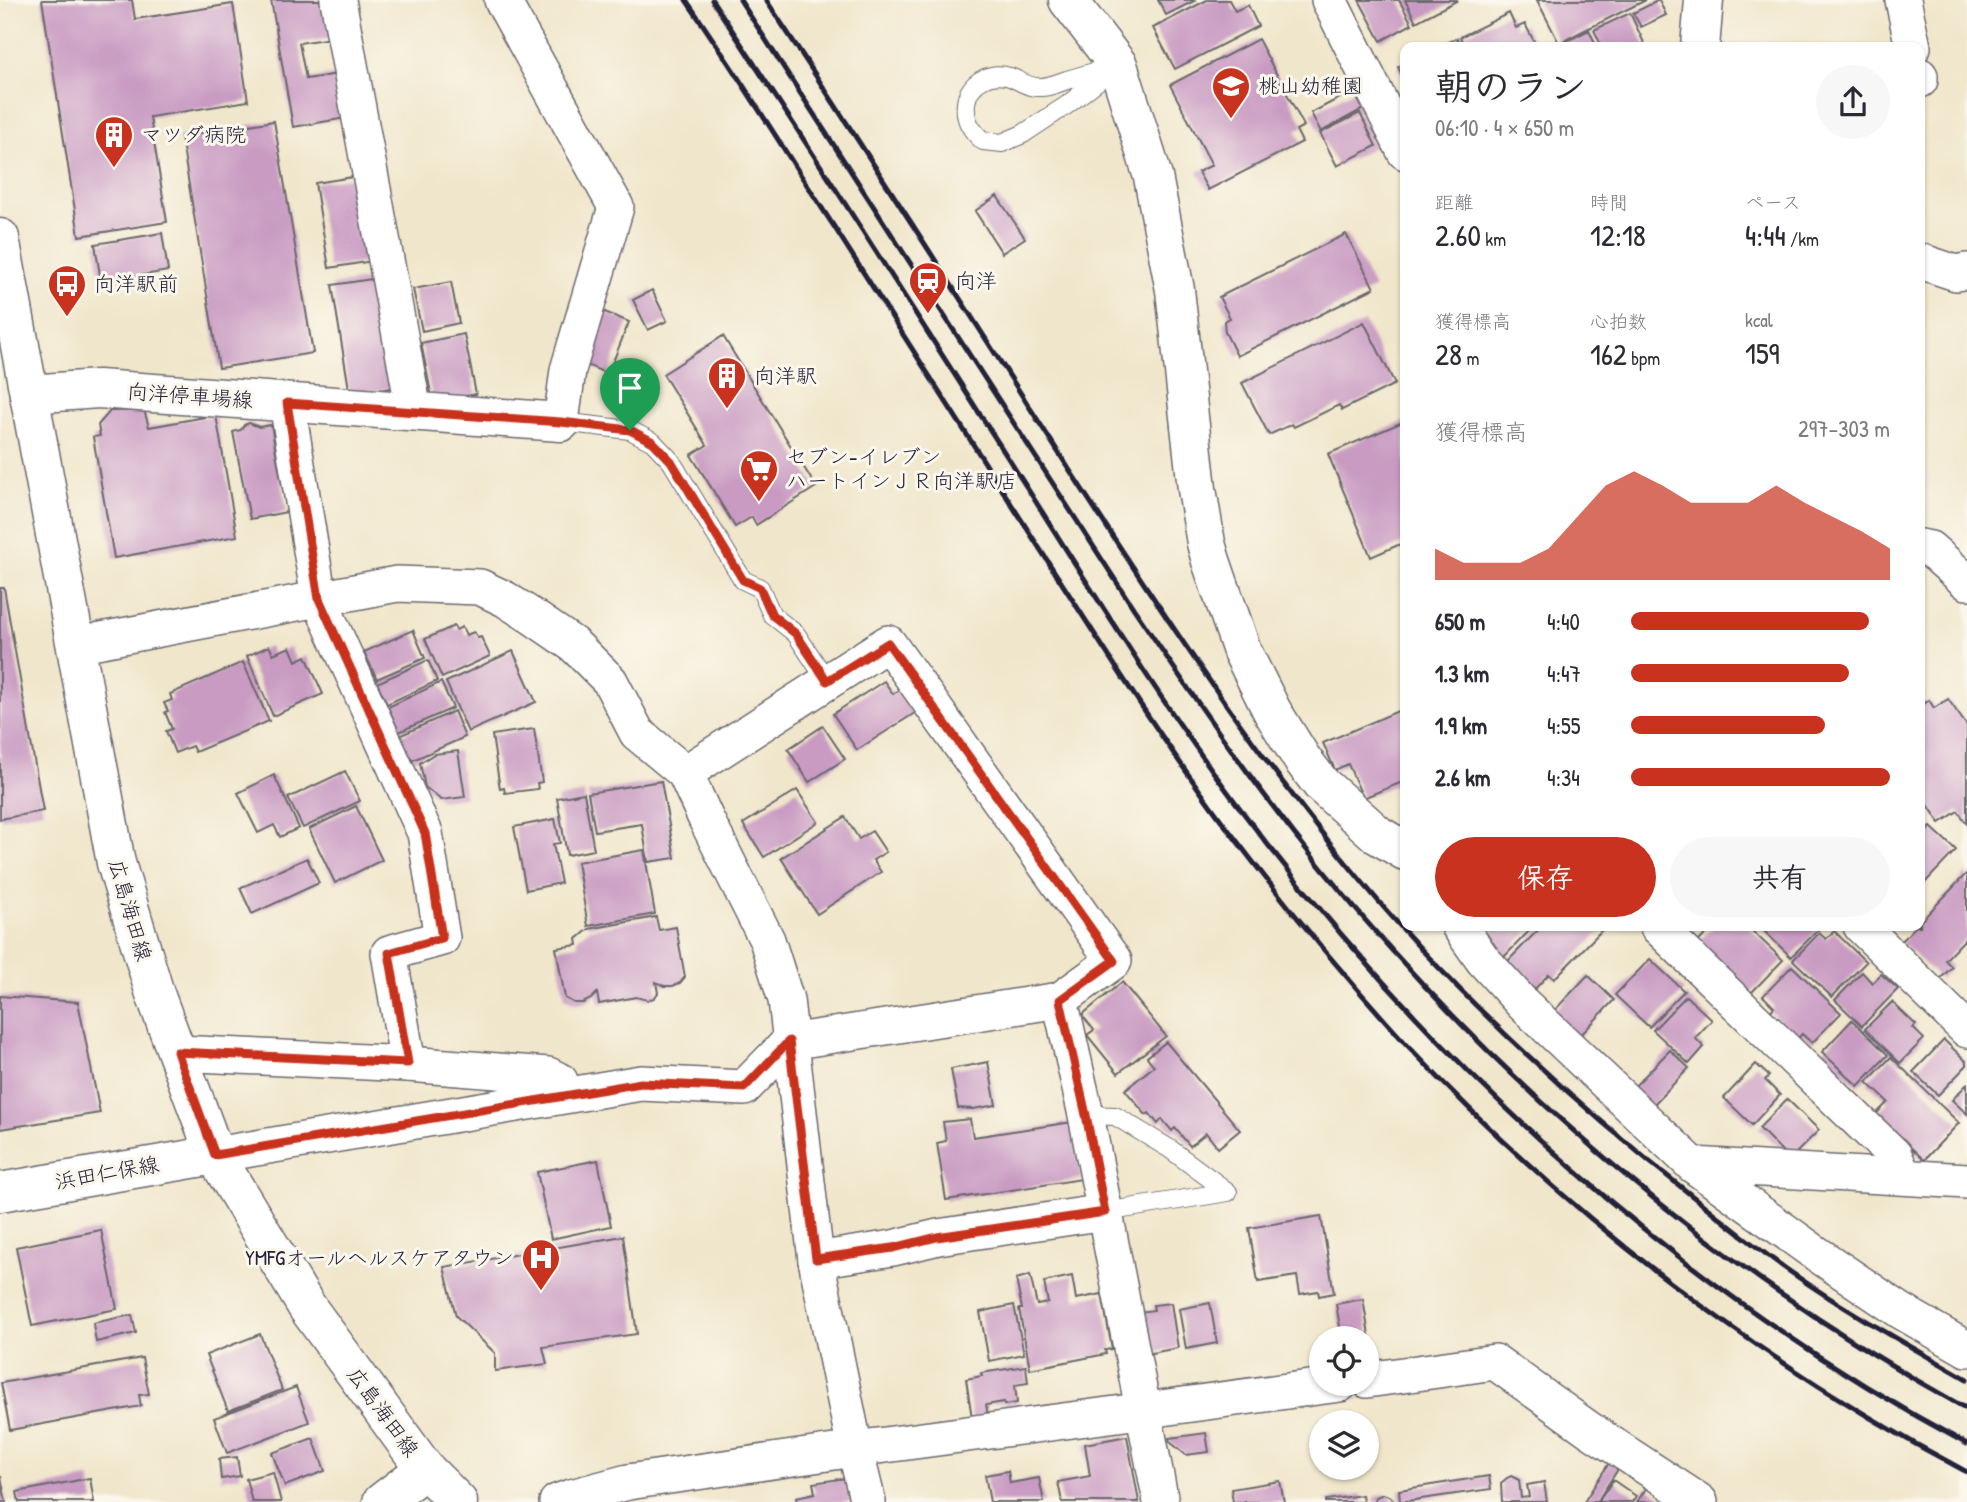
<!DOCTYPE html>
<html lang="ja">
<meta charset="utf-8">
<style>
body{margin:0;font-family:"Patrick Hand","Klee One",sans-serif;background:#f7f7f7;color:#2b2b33;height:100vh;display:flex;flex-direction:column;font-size:26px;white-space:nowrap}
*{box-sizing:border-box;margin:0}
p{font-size:23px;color:#7c7c81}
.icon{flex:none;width:38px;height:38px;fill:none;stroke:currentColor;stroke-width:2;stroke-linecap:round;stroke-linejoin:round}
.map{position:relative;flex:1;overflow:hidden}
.sheet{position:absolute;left:1400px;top:42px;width:525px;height:889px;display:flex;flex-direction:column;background:#fff;border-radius:14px;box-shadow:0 2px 5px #0004}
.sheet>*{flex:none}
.controls{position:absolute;left:1309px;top:1326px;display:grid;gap:14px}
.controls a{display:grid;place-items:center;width:70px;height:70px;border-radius:50%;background:#fff;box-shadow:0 2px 5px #0004;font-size:35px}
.pin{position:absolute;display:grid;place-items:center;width:60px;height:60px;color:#fff;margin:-72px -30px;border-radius:50% 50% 50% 0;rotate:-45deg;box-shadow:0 0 7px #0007}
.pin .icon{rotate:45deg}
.round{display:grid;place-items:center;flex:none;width:74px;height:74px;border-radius:37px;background:#f7f7f7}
.summary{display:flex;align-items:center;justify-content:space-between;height:119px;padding:0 35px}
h1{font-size:38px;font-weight:600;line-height:52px}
.figures{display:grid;grid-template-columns:repeat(3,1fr);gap:10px;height:119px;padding:7px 35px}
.figures div{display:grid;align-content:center}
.figures b{font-size:30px;font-weight:600}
.figures small{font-size:19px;font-weight:400}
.figures p{font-size:19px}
.chart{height:196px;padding:14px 35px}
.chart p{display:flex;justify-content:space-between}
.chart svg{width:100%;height:126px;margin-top:7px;fill:#c8321e;opacity:.7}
.primary-button{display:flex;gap:14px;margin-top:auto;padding:14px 35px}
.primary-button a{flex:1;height:80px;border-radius:42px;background:#c8321e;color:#fff;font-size:28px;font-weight:600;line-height:80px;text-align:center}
.primary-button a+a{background:#f7f7f7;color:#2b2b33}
ul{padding:0 35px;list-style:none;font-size:23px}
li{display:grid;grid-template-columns:112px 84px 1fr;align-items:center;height:52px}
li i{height:18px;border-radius:9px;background:#c8321e}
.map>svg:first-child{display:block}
.building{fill:#c99bc3}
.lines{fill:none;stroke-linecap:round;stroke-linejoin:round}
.lane-casing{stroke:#6a676d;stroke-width:20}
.street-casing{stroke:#6a676d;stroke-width:38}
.secondary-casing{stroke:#6a676d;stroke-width:41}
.lane{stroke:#fff;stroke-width:18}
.street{stroke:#fff;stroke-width:35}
.secondary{stroke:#fff;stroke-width:38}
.rail{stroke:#22223b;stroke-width:5}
.route-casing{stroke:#fff;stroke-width:14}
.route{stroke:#c8321e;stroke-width:9}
.labels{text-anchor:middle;stroke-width:6;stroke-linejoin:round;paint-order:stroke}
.poi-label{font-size:21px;fill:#22223b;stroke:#fbf7ec;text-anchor:start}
.street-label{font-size:21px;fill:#22223b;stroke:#fbf7ec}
</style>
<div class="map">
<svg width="1967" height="1502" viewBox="0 0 1967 1502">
<rect width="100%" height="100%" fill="#fbf7ec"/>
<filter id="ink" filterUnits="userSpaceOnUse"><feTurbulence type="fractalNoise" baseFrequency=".0143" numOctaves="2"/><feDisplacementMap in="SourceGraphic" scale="14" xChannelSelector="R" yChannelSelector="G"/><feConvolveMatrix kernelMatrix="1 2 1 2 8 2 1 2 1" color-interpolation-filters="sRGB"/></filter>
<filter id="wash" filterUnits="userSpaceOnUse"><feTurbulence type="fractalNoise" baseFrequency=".00686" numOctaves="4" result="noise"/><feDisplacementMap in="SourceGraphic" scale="28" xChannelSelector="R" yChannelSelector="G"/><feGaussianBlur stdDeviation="1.57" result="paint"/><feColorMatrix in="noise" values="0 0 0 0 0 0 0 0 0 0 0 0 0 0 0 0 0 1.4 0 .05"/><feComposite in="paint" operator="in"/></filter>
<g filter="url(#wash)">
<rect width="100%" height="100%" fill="#f0e6cb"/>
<g id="blocks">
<g class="building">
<polygon points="42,0 132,0 135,19 233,4 248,101 150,117 167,222 79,236"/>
<polygon points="271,0 324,0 331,38 299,43 306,79 338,74 346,118 293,127"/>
<polygon points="1158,0 1196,0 1166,15"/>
<polygon points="1207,0 1229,0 1235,11 1248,5 1258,26 1175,69 1153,28"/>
<polygon points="1359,0 1399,0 1412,24 1381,41"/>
<polygon points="1405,0 1458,0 1416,22"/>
<polygon points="1537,0 1646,0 1559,43"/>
<polygon points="1659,0 1666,15 1641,27 1633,13"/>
<polygon points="1509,13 1516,28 1525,24 1536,45 1531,47 1465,47 1460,37"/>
<polygon points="1630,13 1646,47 1602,47 1594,30"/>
<polygon points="1589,30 1597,47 1560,47 1559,45"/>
<polygon points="1457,38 1462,47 1438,47"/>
<polygon points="1258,39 1304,126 1296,130 1302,142 1208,190 1198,172 1212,165 1170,85"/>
<polygon points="1405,63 1405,81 1398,67"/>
<polygon points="1353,91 1363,109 1321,132 1311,113"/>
<polygon points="1360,113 1376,146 1337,166 1320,133"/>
<polygon points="274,121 313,353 219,368 181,136"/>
<polygon points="359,176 373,261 329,268 315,183"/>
<polygon points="997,196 1025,238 1002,253 975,211"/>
<polygon points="162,233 168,271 101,282 95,244"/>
<polygon points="1346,234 1374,288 1237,356 1225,332 1224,321 1230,318 1219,297"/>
<polygon points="379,278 397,387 350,395 332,285"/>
<polygon points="451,282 459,323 422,331 413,289"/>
<polygon points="652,290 667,321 648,330 633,300"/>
<polygon points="600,310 629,322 608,374 579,362"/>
<polygon points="1364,322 1395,384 1342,410 1339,405 1294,427 1292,424 1269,435 1242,383"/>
<polygon points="464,334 476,394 433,403 421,343"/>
<polygon points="723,336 816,487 756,525 752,517 735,527 714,492 691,455 707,445 663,374"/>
<polygon points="144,410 149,427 216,415 237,536 114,558 93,437 100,436 98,425 110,411"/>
<polygon points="1405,421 1405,542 1371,557 1328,454"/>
<polygon points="249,423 259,427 271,425 287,512 250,519 233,432 241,430 244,425"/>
<polygon points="0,588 4,588 43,811 0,819"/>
<polygon points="454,626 456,630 462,627 466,635 474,632 478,638 481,637 490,656 442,678 425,639"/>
<polygon points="413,630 425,658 377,679 364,652"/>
<polygon points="269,646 273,654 290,647 296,661 306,656 323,694 273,716 247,656"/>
<polygon points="513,651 536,702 468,732 446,682"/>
<polygon points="428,660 437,681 387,704 377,683"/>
<polygon points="243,662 269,721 195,752 192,746 175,753 166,731 172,729 165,712 168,711 164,703 172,700 170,694"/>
<polygon points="884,681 893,694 903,688 918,711 857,750 833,714"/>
<polygon points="441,682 453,708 399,732 388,707"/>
<polygon points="1920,698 1924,704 1929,700 1934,708 1948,699 1967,726 1967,824 1958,811 1940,823 1920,793"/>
<polygon points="1405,708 1405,781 1363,798 1348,764 1335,770 1323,743"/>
<polygon points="454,711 465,737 411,761 399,736"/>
<polygon points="823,726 845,759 809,782 788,749"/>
<polygon points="534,729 542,782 537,783 538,789 505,793 504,788 500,789 492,735"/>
<polygon points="458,751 465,797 441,800 425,787 420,763 434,754"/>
<polygon points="345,771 360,801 303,828 288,798"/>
<polygon points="274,775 299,828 280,837 274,825 258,833 238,793"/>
<polygon points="661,781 675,858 648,862 642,824 595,831 588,793"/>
<polygon points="797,790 818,822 764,857 743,824"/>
<polygon points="584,793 594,850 567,855 557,798"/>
<polygon points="356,806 382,860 335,883 309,829"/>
<polygon points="845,817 859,839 872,831 886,852 873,860 881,872 817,914 781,858"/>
<polygon points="555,819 560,843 553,844 561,883 526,890 514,827"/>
<polygon points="1931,827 1956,850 1920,888 1920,839"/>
<polygon points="644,850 655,914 588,926 577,862"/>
<polygon points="307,858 319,883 252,914 240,888"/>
<polygon points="1967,873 1967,937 1945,960 1952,967 1940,979 1901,942 1916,926 1920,926 1920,922"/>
<polygon points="656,917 659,930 676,927 685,977 680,983 673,986 664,986 656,982 658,993 654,998 648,1000 636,997 599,1004 597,993 591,999 583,1003 574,1003 565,998 556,948 578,945 577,939 589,929"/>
<polygon points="1483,926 1534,926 1504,957 1484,938"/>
<polygon points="1542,926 1602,926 1604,928 1554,979 1549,974 1531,993 1503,966"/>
<polygon points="1714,926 1747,926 1783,960 1749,995 1696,944"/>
<polygon points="1762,926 1822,926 1791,957 1761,928"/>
<polygon points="1834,931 1866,962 1832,997 1793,960 1819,933 1826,939"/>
<polygon points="1650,959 1684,991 1649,1027 1615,995"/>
<polygon points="1792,966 1841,1013 1812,1043 1802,1034 1798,1038 1770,1012 1774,1007 1763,996"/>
<polygon points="1862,972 1872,983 1881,974 1898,989 1862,1026 1835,1000"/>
<polygon points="1588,975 1614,1000 1577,1039 1551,1014"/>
<polygon points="1122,982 1166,1036 1118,1073 1087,1035 1094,1030 1082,1015"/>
<polygon points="0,996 78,1002 100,1113 0,1129"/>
<polygon points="1686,996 1712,1020 1695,1038 1704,1047 1689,1064 1653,1030"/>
<polygon points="1892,1002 1916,1025 1913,1028 1924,1039 1900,1063 1865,1029"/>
<polygon points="1852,1020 1888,1055 1858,1086 1822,1052"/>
<polygon points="1944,1040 1967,1062 1967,1065 1938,1095 1913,1072"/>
<polygon points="1166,1042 1240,1130 1218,1148 1206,1133 1190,1146 1175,1128 1172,1131 1162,1119 1158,1124 1149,1113 1146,1115 1125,1090 1154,1066 1147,1057"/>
<polygon points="1670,1050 1689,1068 1649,1109 1630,1091"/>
<polygon points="1891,1057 1959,1123 1924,1160 1876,1114 1888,1102 1867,1082"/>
<polygon points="988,1062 996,1105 973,1109 958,1108 951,1069"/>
<polygon points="1756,1064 1769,1076 1765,1080 1780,1095 1752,1125 1724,1098"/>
<polygon points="1967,1084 1967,1114 1952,1100"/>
<polygon points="1787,1099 1819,1130 1790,1159 1759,1128"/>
<polygon points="970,1119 973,1137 1073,1122 1082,1179 946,1200 937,1143 946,1141 943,1122"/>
<polygon points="598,1160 611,1226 551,1239 537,1172"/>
<polygon points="1321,1216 1334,1293 1319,1296 1318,1291 1300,1294 1297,1276 1258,1282 1249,1228"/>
<polygon points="101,1230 117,1309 32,1326 16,1247"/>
<polygon points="623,1236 637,1334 543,1347 547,1364 495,1371 495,1353 456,1316 444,1267"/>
<polygon points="1030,1275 1037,1305 1048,1303 1044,1282 1072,1276 1076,1299 1102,1294 1112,1349 1105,1350 1106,1354 1030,1369 1019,1309 1022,1309 1016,1279"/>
<polygon points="1363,1299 1374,1365 1367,1366 1367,1339 1342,1339 1336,1304"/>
<polygon points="1171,1303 1178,1348 1146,1354 1139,1312 1154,1310 1153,1305"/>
<polygon points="1210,1303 1217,1343 1186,1349 1179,1309"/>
<polygon points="1014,1305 1024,1354 989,1361 980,1312"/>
<polygon points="132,1315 136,1333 96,1342 93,1323"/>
<polygon points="260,1334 282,1390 228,1411 206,1355"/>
<polygon points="142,1358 149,1394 139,1395 141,1406 10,1430 1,1383"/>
<polygon points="1026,1366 1028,1383 1015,1385 1017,1403 1004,1405 1004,1402 986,1405 988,1415 972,1418 966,1379 982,1376 981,1373"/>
<polygon points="296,1387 309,1422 227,1453 214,1418"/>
<polygon points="1206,1433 1209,1452 1186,1455 1170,1442 1169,1438"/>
<polygon points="1127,1436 1139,1502 1062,1502 1058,1482 1090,1476 1085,1444"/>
<polygon points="313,1438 325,1471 285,1486 272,1453"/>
<polygon points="237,1457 240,1476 221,1479 219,1459"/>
<polygon points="1611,1460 1620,1466 1597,1502 1584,1502"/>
<polygon points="1008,1471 1010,1483 1039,1478 1044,1502 990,1502 985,1475"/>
<polygon points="273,1472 281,1502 252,1502 246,1479"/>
<polygon points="1489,1476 1491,1489 1400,1502 1399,1490"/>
<polygon points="1511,1476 1519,1480 1521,1498 1529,1497 1527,1485 1544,1482 1547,1502 1502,1502 1501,1483 1507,1478"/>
<polygon points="0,1477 1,1477 6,1502 0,1502"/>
<polygon points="90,1478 94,1502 19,1502 17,1492"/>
<polygon points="846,1478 856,1502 797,1502 796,1497 815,1493 813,1483"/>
<polygon points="1613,1480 1636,1496 1632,1502 1598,1502"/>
<polygon points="1280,1481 1284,1502 1233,1502 1231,1489"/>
<polygon points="1647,1487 1669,1502 1637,1502"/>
<polygon points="1383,1494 1391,1497 1394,1502 1374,1502 1376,1497"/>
<polygon points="1362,1495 1363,1502 1326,1502 1326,1500"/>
</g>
</g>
</g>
<g filter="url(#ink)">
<use href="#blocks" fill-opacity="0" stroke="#6a676d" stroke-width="2"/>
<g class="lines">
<defs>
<g id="lane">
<path d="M 1118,65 L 1067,105 L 1023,134 L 1002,143 L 983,141 C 971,130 964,120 966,103 C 969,82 990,71 1010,77 C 1021,81 1028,88 1041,87 C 1049,87 1058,83 1067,80 C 1084,75 1101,70 1118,65 Z"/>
<polyline points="561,422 630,430 653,442 671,461 743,580 760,588 772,615 796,634 827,681"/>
<polyline points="1086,1115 1115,1116 1170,1149 1228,1192 1105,1212"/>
</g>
<g id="street">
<polyline points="338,0 414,411"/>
<polyline points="502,0 616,207 568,370 561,422"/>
<polyline points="1329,0 1405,152"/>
<polyline points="1903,0 1913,47"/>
<polyline points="1920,76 1920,80"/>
<polyline points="1920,261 1956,273 1967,271"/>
<polyline points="287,403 319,599 425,833 442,938 389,953 408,1064"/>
<polyline points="1920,547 1930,549 1967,582"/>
<polyline points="75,645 397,584 480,587 505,599 533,617 574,645 610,681 637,733 685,773 706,819 767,940 786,1000 816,1260 855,1449 868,1502"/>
<polyline points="685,773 888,643 1114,961 1060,1000 1086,1115 1161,1502"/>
<polyline points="1459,926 1483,960 1523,1004 1693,1165 1814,1252 1901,1311 1967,1349"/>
<polyline points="1659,926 1658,927 1894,1155 1903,1176"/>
<polyline points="1861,926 1967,1030"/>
<polyline points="177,1053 408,1064 548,1075 560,1081 565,1095"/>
<polyline points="215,1155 641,1083 744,1088 789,1042 1060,1000"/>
<polyline points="1693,1165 1967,1181"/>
<polyline points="816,1260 893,1248 938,1237 1105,1212"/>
<polyline points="1367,1380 1495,1362 1590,1430 1700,1502"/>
<polyline points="557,1502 571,1497 628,1482 855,1449 1340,1384"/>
</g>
<g id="secondary">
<polyline points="1068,0 1118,65 1153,177 1175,290 1197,489 1206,543 1211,561 1242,651 1272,711 1302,759 1322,785 1378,835 1405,851"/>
<polyline points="1700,47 1704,0"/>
<polyline points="0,238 116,863 155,994 215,1155 307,1307 425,1469 458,1502"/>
<polyline points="29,394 98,389 561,422"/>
<polyline points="0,1192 215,1155"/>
<polyline points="382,1502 425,1469"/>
</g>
</defs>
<use href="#lane" class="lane-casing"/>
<use href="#street" class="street-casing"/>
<use href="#secondary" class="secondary-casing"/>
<use href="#lane" class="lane"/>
<use href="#street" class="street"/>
<use href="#secondary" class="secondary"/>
<g class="rail">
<path d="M 686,0 C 737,73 784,150 833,225 C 904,336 975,448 1047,560 C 1104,649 1161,739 1224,824 C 1282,901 1343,975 1408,1046 C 1568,1216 1760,1363 1967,1472"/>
<path d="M 712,0 C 820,162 924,327 1029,491 C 1098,600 1167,712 1245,815 C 1439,1071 1683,1292 1967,1444"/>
<path d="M 740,0 L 1134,609 C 1194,698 1255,787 1323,870 C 1501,1088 1721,1273 1967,1409"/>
<path d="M 766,0 C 869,155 969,313 1069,469 C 1177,636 1286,803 1421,949 C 1506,1040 1598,1122 1696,1199 C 1727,1224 1759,1250 1792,1273 C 1848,1312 1908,1345 1967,1379"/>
</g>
</g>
</g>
<g class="lines" filter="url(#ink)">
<defs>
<polygon id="route" points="287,403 561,422 630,430 653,442 671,461 743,580 760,588 772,615 796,634 827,681 888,643 1114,961 1060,1000 1086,1115 1105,1212 937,1237 893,1248 816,1259 789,1041 744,1088 641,1083 215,1155 177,1052 408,1063 389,953 442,938 425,833 319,599"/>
</defs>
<use href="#route" class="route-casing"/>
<use href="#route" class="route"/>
</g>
<defs>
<symbol id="school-pin" viewBox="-11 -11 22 30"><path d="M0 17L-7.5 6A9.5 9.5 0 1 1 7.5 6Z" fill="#c8321e" stroke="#fbf7ec"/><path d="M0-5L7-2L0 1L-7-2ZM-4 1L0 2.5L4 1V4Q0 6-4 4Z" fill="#fff"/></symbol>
<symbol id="building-pin" viewBox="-11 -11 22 30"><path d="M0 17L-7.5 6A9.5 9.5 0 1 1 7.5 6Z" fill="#c8321e" stroke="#fbf7ec"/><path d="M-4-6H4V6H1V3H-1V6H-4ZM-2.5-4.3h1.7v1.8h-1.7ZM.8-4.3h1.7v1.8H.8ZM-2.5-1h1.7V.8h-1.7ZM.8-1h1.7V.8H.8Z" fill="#fff"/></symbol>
<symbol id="station-pin" viewBox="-11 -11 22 30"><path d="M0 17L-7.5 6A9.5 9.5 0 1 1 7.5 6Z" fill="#c8321e" stroke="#fbf7ec"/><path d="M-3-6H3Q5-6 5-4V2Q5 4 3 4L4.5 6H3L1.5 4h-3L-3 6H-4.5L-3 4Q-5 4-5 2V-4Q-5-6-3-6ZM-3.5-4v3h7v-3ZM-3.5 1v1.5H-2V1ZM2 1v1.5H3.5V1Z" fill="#fff"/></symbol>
<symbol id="bus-pin" viewBox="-11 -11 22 30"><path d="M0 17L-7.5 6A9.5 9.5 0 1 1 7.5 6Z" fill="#c8321e" stroke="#fbf7ec"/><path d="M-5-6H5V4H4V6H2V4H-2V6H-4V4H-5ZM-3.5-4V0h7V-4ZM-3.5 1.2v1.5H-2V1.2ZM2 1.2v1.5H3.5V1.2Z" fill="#fff"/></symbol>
<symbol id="supermarket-pin" viewBox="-11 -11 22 30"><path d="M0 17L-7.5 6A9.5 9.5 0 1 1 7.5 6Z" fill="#c8321e" stroke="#fbf7ec"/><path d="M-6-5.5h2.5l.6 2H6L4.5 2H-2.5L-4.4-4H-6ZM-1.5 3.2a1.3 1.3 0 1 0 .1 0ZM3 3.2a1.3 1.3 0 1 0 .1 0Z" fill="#fff"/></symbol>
<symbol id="hospital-pin" viewBox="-11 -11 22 30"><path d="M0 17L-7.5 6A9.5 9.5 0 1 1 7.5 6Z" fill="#c8321e" stroke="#fbf7ec"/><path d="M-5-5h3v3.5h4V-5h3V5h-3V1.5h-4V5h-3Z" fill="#fff"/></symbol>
</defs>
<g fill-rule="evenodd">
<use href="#school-pin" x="1209" y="64" width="44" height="60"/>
<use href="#building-pin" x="92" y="113" width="44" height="60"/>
<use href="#station-pin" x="906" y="259" width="44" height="60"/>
<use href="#bus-pin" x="45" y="262" width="44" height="60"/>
<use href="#building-pin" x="705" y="354" width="44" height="60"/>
<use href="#supermarket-pin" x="737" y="447" width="44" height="60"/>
<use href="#hospital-pin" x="519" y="1236" width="44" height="60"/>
</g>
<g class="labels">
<g class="poi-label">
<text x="1258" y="93">桃山幼稚園</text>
<text x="141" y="142">マツダ病院</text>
<text x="955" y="288">向洋</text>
<text x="94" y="291">向洋駅前</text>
<text x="754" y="383">向洋駅</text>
<text x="786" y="464">セブン-イレブン<tspan x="786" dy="24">ハートインＪＲ向洋駅店</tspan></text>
<text x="514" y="1265" text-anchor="end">YMFGオールヘルスケアタウン</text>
</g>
<g class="street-label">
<text transform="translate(190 396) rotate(4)" y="7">向洋停車場線</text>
<text transform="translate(130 910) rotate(74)" y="7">広島海田線</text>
<text transform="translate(107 1173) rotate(-10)" y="7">浜田仁保線</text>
<text transform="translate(383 1412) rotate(54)" y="7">広島海田線</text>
</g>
</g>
</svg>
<div class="controls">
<a><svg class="icon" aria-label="locate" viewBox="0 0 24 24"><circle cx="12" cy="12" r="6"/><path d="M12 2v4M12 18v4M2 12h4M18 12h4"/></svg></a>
<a><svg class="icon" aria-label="layers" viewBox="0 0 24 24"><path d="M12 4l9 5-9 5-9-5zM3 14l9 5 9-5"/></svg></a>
</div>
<div class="pin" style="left:630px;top:430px;background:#1e9e55"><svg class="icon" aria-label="arrive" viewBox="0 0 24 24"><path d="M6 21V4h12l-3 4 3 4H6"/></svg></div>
<section class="sheet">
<div class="summary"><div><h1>朝のラン</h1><p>06:10 · 4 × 650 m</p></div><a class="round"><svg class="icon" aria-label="share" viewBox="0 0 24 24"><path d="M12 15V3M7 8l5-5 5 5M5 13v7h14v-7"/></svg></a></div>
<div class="figures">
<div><p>距離</p><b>2.60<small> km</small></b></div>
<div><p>時間</p><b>12:18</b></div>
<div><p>ペース</p><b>4:44<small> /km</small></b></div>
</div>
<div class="figures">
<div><p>獲得標高</p><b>28<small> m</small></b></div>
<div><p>心拍数</p><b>162<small> bpm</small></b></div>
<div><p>kcal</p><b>159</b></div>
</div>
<div class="chart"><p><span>獲得標高</span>297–303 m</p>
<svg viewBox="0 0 160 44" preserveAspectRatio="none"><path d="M0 44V33L10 38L20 38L30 38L40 33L50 22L60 11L70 6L80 11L90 17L100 17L110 17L120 11L130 17L140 22L150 27L160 33V44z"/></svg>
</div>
<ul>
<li><b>650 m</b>4:40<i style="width:92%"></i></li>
<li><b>1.3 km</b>4:47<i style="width:84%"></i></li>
<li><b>1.9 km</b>4:55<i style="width:75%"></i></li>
<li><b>2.6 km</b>4:34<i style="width:100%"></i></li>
</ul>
<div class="primary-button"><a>保存</a><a>共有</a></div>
</section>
</div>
